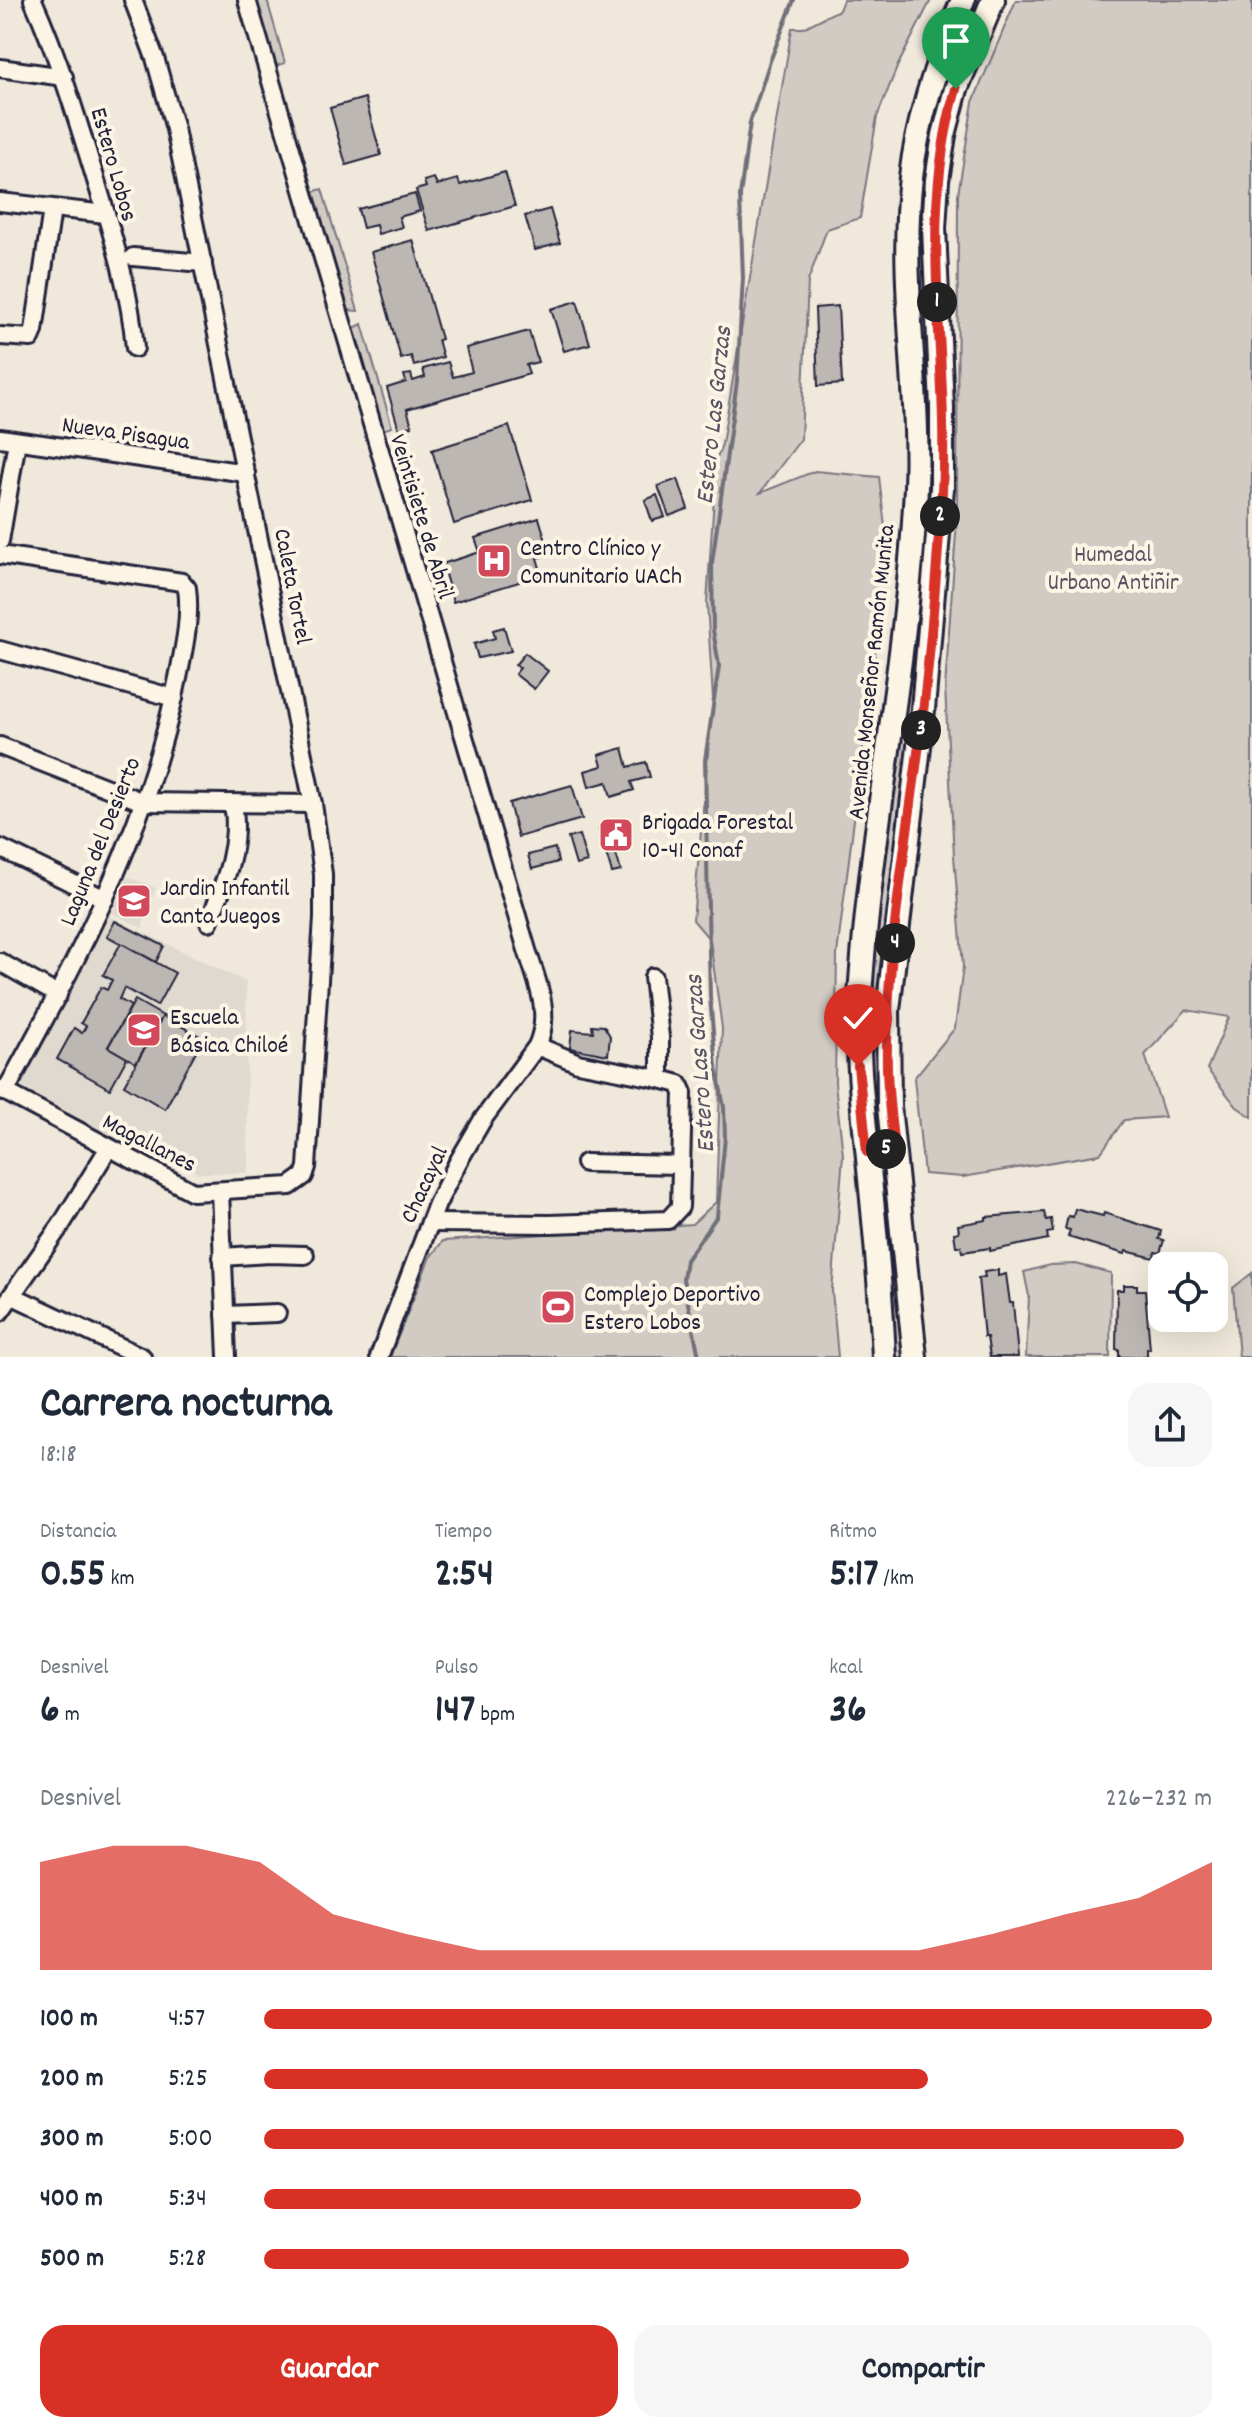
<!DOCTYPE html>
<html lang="es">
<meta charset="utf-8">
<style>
body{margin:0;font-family:Dekko,sans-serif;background:#f6f6f7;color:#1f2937;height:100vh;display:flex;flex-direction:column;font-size:30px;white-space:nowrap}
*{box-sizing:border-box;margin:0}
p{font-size:26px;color:#747a83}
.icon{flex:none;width:44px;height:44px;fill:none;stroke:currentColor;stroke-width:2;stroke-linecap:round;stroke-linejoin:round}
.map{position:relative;height:1357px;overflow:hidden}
.side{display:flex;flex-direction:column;background:#fff;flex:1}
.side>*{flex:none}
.fabs{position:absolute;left:1148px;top:1252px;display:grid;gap:16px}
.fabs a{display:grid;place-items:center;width:80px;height:80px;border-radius:16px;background:#fff;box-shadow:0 8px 32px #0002;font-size:40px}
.pin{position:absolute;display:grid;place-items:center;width:68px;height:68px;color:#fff;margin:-82px -34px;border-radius:50% 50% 50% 0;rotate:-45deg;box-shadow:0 0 8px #0007}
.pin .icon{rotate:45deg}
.km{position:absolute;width:40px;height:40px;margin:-20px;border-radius:50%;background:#222;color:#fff;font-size:22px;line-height:40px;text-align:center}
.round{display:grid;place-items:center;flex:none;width:84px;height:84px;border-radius:24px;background:#f6f6f7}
.head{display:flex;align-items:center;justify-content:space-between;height:136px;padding:0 40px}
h1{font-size:44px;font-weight:700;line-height:60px}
.figures{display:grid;grid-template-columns:repeat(3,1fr);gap:12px;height:136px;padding:8px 40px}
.figures div{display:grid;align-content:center}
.figures b{font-size:40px;font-weight:700}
.figures small{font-size:22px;font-weight:400}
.figures p{font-size:22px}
.chart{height:224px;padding:16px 40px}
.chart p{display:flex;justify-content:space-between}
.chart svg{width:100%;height:144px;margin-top:8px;fill:#d93025;opacity:.7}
.cta{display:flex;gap:16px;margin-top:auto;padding:16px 40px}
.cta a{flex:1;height:92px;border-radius:24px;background:#d93025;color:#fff;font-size:32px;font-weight:700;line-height:92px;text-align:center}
.cta a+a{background:#f6f6f7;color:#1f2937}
ul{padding:0 40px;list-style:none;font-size:26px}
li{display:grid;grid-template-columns:128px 96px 1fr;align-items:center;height:60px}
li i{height:20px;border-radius:10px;background:#d93025}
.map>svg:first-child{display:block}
.built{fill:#e0d9cf}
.green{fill:#d1cbc3;stroke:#7a767f;stroke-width:2}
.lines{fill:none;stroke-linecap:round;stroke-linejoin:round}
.stream{stroke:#716f79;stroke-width:4}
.building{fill:#bcb7b3;stroke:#22223b;stroke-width:2}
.minor-casing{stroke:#22223b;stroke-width:22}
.major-casing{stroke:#22223b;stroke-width:28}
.minor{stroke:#fcf5e5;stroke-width:16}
.major{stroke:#fcf5e5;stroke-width:22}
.route-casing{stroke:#fff;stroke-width:16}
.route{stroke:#d93025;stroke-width:10}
.labels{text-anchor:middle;stroke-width:8;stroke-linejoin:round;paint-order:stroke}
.street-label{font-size:24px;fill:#22223b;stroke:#fcf5e5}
.poi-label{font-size:24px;fill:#22223b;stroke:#fcf5e5;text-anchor:start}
.park-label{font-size:24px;fill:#575564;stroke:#fcf5e5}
.water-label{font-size:26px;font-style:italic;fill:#575564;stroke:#fcf5e5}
</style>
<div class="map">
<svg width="1252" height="1357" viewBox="0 0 1252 1357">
<rect width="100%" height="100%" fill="#efe8db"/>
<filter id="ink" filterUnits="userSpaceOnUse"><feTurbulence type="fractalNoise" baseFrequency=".0125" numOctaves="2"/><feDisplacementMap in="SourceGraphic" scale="16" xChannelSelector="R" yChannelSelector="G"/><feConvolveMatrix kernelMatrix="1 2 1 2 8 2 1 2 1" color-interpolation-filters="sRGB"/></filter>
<g filter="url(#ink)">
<g class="built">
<polygon points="128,877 155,888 142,928 112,913"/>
<polygon points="103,913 246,982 248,1173 197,1173 182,1161 125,1127 117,1140 19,1085 16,1077"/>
</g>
<g class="green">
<polygon points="253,0 267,0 285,63 272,67"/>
<polygon points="843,0 931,0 898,65 877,117 860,218 827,229 808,281 801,439 760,493 815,471 879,477 888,551 837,954 835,1083 843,1155 832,1291 838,1357 390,1357 430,1257 443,1241 692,1224 716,1202 722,1028 710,940 693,920 713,699 707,603 714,497 703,497 722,444 792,28 803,28 839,10"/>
<polygon points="971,0 984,0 947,94 936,431 884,1144 878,1146 866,1047 873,952 902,712 916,226 929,118"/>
<polygon points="1016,0 1252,0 1252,1117 1237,1107 1207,1069 1229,1017 1186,1010 1145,1055 1165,1117 1124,1120 1100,1154 963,1177 924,1174 914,1078 955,1028 963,967 954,856 945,688 957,519 958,194 973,102"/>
<polygon points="322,189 358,311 344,310 309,193"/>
<polygon points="362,324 392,427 382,430 378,428 351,333 354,328"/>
<polygon points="886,1179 908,1357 892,1357 880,1183"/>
<polygon points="1076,1264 1111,1273 1110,1357 1026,1357 1029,1296 1024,1272 1050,1265"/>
<polygon points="1252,1273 1252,1357 1239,1357 1233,1288"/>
</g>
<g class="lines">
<polyline class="stream" points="699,1357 683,1279 686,1260 717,1216 725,1138 724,1107 716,1066 710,997 708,910 705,760 719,666 713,630 712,563 737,381 743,278 740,196 750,122 770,61 794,0"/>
</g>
<g class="building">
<polygon points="365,98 381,155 346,165 330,108"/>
<polygon points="505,172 515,206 429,231 416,190 426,187 424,181 434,178 437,185 458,179 460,185"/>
<polygon points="415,194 420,211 399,217 402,227 378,234 376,225 363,228 358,209"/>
<polygon points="550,209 560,243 535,250 525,216"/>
<polygon points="413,240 441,339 438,340 443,357 414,366 411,356 401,359 371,252"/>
<polygon points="577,301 590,344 564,351 551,309"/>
<polygon points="838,306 842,384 818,386 815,308"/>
<polygon points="529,331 538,362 526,365 529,374 407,409 412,426 399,430 387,388 406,382 404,375 411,374 413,381 425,377 423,369 448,362 453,377 472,372 466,348"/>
<polygon points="509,426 532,500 454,524 432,450"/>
<polygon points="678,479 688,509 669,516 658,486"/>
<polygon points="657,495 665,517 652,521 645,500"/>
<polygon points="539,518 550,554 537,558 542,575 453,602 442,564 480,552 475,538"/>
<polygon points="504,627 511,651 478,658 474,644 495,638 493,630"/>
<polygon points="525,653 548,671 534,689 515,674 520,668 515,665"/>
<polygon points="623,748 628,767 646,762 650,777 631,782 634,790 611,797 607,782 589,787 585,771 602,766 599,755"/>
<polygon points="572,785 582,819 518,837 509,803"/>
<polygon points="608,827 621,871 612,873 599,830"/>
<polygon points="579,835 587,862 576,865 568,838"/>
<polygon points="555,848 558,862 532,869 528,855"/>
<polygon points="115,921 164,946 156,962 107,936"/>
<polygon points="121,943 175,973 157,1006 124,988 119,999 131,1006 108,1047 127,1058 110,1089 57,1059 74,1028 82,1033 86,1026 81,1023 101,987 107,990 112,980 103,975"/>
<polygon points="135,1000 163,1016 136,1063 108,1047"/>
<polygon points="163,1016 203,1038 165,1109 124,1085"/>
<polygon points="592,1025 604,1026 610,1036 608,1055 570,1048 572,1030 593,1032"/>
<polygon points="1075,1209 1103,1216 1104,1213 1161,1231 1159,1239 1164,1240 1160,1253 1155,1252 1154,1258 1126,1251 1125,1254 1068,1237 1070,1230 1065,1229 1068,1216 1073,1217"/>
<polygon points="1044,1212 1046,1220 1051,1219 1053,1232 1047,1233 1048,1239 990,1251 990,1248 962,1252 961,1246 956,1246 954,1233 959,1232 958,1225 986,1220 986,1217"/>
<polygon points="998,1270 998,1276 1006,1274 1010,1303 1013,1303 1018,1357 990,1357 987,1337 984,1337 978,1278 985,1277 984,1272"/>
<polygon points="1124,1285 1137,1285 1137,1290 1145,1290 1150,1349 1147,1349 1147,1357 1119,1357 1119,1350 1116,1349 1117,1290 1124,1290"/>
</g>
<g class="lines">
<defs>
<g id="minor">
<path d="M 33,0 C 58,56 76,115 94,174 C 111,230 130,289 135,348"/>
<path d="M 247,0 L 527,950 C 537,982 552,1013 537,1046 L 483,1119 L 458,1162 L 437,1204 L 379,1357"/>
<polyline points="0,68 64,77"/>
<polyline points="0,202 106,214"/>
<polyline points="133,257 203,263"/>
<polyline points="0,336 31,338 34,331 52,209"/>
<polyline points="0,438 246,473"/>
<polyline points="0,541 17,441"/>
<path d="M 0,555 L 182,582 L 187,588 C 191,618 184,648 178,678 C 149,825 77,962 5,1092"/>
<polyline points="0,650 174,698"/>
<polyline points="0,746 143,802 313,804"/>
<polyline points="0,848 105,899"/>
<path d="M 209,922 C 224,884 241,845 233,804"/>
<polyline points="0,962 58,995"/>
<polyline points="537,1046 578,1063 660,1079"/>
<polyline points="0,1089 193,1192 290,1186 304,1176 307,1167 323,918 323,874 313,804 175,129 155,58 133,0"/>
<polyline points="585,1163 681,1165"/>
<polyline points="220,1191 227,1357"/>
<polyline points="430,1223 550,1224 668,1220 680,1207 683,1093 679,1084 660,1079 660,1037 653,977"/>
<polyline points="222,1257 270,1254 305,1255"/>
<polyline points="13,1296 142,1357"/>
<polyline points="0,1312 61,1225 108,1149"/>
<polyline points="225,1315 277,1313"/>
</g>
<g id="major">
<path d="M 884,1357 C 881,1297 876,1238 870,1179 C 865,1123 857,1070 859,1014 C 868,838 908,664 916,487 C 920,384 899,280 911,177 C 918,115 938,57 963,0"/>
<polyline points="915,1357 889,1106 888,1010 922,721 942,488 942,407 934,228 937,180 944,135 956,89 993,0"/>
</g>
</defs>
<use href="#minor" class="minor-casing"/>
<use href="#major" class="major-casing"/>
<use href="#minor" class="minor"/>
<use href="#major" class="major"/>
</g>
</g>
<g class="lines" filter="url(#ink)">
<defs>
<path id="route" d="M 858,1066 L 867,1152 L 894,1148 C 890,1114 886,1080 887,1046 C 888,938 909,828 922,721 C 931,645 937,568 942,492 C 950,353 916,227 956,89"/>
</defs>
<use href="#route" class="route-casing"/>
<use href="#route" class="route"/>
</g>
<defs>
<symbol id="hospital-square" viewBox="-11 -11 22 22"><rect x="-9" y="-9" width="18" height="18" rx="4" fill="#d1495b" stroke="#fcf5e5"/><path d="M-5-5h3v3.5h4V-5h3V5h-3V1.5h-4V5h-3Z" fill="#fff"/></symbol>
<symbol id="civic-square" viewBox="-11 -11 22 22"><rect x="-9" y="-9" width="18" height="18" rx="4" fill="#d1495b" stroke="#fcf5e5"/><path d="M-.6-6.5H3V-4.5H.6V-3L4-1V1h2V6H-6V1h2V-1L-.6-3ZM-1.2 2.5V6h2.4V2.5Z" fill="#fff"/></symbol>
<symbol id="school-square" viewBox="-11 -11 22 22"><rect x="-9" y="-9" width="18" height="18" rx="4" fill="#d1495b" stroke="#fcf5e5"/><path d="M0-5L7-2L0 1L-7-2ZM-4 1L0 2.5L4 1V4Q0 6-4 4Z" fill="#fff"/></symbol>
<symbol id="stadium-square" viewBox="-11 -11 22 22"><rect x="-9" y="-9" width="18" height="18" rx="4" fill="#d1495b" stroke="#fcf5e5"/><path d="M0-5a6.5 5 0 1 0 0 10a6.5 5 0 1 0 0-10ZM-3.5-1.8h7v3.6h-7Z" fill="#fff"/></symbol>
</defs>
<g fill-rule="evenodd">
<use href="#hospital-square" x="474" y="541" width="40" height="40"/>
<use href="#civic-square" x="596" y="815" width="40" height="40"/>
<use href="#school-square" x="114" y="881" width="40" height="40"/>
<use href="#school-square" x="124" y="1010" width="40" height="40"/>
<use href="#stadium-square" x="538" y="1287" width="40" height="40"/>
</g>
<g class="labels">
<g class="street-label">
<text transform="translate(115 164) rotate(74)" y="8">Estero Lobos</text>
<text transform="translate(126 432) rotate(8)" y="8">Nueva Pisagua</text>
<text transform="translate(423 516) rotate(73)" y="8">Veintisiete de Abril</text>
<text transform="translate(294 586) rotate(79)" y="8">Caleta Tortel</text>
<text transform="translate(870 672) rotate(-84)" y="8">Avenida Monseñor Ramón Munita</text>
<text transform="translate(99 841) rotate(-68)" y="8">Laguna del Desierto</text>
<text transform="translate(150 1142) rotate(27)" y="8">Magallanes</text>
<text transform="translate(423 1184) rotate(-65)" y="8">Chacayal</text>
</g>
<g class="poi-label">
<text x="520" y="555">Centro Clínico y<tspan x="520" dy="28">Comunitario UACh</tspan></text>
<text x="642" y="829">Brigada Forestal<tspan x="642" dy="28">10-41 Conaf</tspan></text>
<text x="160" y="895">Jardin Infantil<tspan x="160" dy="28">Canta Juegos</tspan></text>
<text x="170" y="1024">Escuela<tspan x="170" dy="28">Básica Chiloé</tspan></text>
<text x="584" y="1301">Complejo Deportivo<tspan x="584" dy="28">Estero Lobos</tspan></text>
</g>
<g class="park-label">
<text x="1113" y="561">Humedal<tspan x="1113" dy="28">Urbano Antiñir</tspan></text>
</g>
<g class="water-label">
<text transform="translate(712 415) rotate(-84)" y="9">Estero Las Garzas</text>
<text transform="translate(698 1064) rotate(-94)" y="9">Estero Las Garzas</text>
</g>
</g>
</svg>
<div class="fabs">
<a><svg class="icon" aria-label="locate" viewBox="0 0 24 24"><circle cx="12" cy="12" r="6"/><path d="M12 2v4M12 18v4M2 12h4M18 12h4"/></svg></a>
</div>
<div class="pin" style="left:956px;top:89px;background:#1e9e55"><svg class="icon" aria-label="arrive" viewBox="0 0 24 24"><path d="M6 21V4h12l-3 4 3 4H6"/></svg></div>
<div class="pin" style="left:858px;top:1066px;background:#d93025"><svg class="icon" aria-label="check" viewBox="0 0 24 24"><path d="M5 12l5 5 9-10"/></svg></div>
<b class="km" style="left:937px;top:302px">1</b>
<b class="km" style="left:940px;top:516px">2</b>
<b class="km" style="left:921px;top:730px">3</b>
<b class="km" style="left:895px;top:943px">4</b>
<b class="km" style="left:886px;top:1149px">5</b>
</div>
<section class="side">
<div class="head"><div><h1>Carrera nocturna</h1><p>18:18</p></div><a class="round"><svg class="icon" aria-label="share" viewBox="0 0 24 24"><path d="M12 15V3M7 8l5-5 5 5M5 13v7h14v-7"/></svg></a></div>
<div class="figures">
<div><p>Distancia</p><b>0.55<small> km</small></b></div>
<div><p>Tiempo</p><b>2:54</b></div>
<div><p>Ritmo</p><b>5:17<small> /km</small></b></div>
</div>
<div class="figures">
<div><p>Desnivel</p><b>6<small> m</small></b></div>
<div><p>Pulso</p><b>147<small> bpm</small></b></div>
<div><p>kcal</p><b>36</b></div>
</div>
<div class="chart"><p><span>Desnivel</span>226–232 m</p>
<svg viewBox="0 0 160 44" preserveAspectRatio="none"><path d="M0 44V11L10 6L20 6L30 11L40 27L50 33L60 38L70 38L80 38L90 38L100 38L110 38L120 38L130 33L140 27L150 22L160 11V44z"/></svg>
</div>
<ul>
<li><b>100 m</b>4:57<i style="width:100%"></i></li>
<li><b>200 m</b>5:25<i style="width:70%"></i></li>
<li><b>300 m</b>5:00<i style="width:97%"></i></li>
<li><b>400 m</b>5:34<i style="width:63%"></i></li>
<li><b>500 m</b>5:28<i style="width:68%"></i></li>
</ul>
<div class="cta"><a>Guardar</a><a>Compartir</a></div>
</section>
